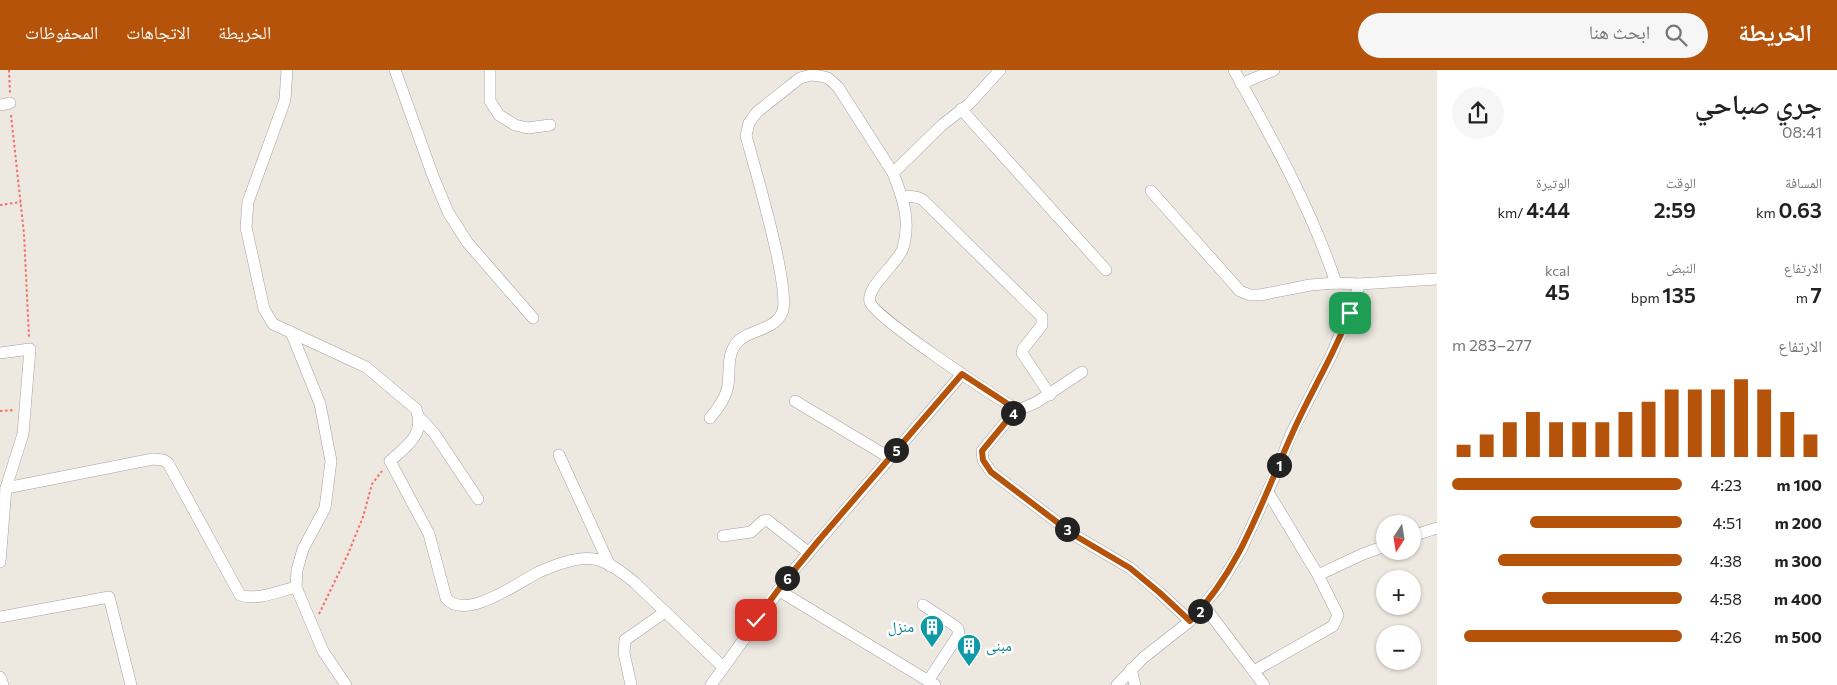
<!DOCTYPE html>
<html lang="ar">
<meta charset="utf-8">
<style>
body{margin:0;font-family:Commissioner,"Noto Naskh Arabic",sans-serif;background:#f6f6f6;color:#222;direction:rtl;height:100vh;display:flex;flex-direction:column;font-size:19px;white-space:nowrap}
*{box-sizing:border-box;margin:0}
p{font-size:16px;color:#767676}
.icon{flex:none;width:28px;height:28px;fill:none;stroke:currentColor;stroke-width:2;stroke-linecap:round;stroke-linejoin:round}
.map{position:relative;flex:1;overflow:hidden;direction:ltr}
.sheet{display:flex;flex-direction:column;background:#fff;width:400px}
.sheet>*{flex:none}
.needle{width:32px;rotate:192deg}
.tools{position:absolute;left:1376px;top:445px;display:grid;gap:10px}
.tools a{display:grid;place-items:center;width:45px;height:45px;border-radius:50%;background:#fff;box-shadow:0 1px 4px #0004;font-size:25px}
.pin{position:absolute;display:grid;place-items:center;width:42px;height:42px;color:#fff;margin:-21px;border-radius:10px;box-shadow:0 2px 8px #0006}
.km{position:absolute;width:25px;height:25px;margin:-12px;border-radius:50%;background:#222;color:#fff;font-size:14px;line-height:25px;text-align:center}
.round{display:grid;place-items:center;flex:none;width:52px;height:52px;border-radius:26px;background:#f6f6f6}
.headline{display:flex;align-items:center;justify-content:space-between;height:85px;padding:0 15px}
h1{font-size:28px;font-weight:600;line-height:38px}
.metrics{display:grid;grid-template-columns:repeat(3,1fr);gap:8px;height:85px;padding:5px 15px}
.metrics div{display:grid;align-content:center}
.metrics b{font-size:21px;font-weight:600}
.metrics small{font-size:14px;font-weight:400}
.metrics p{font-size:14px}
.chart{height:140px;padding:10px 15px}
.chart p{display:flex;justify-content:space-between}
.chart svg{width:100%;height:90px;margin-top:5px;stroke:#b45309;stroke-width:6}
ul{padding:0 15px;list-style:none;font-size:16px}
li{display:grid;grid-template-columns:80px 60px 1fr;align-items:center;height:38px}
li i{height:12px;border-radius:6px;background:#b45309}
header{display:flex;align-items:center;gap:30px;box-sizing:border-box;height:70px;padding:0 25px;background:#b45309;color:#fff}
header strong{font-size:24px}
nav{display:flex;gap:28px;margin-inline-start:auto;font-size:18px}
.search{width:350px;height:45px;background:#f6f6f6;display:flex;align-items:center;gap:12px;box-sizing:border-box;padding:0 18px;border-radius:28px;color:#767676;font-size:19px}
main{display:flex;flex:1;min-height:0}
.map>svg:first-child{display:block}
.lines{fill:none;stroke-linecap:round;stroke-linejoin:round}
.street-casing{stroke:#a2a2a2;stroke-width:12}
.path{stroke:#f66f68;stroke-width:2;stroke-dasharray:2.5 2.5;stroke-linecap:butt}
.street{stroke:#fff;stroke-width:11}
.route-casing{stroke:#fff;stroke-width:10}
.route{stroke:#b45309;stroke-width:6}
.labels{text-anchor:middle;stroke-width:5;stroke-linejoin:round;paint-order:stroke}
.culture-label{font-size:15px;fill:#0d838f;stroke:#fff;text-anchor:end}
</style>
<header>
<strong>الخريطة</strong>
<div class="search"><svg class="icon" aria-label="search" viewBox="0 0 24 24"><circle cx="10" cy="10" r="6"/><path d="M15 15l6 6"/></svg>ابحث هنا</div>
<nav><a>الخريطة</a><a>الاتجاهات</a><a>المحفوظات</a></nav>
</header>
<main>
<section class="sheet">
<div class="headline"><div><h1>جري صباحي</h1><p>08:41</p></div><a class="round"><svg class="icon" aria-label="share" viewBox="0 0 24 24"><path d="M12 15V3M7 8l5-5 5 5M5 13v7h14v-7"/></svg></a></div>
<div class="metrics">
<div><p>المسافة</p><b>0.63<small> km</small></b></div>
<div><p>الوقت</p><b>2:59</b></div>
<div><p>الوتيرة</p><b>4:44<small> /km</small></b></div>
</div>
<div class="metrics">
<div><p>الارتفاع</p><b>7<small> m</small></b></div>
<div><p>النبض</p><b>135<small> bpm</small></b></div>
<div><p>kcal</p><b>45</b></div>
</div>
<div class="chart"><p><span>الارتفاع</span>277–283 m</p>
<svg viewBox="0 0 160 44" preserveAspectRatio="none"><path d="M5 44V38M15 44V33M25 44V27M35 44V22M45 44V27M55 44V27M65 44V27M75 44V22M85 44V17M95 44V11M105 44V11M115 44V11M125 44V6M135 44V11M145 44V22M155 44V33"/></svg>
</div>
<ul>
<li><b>100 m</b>4:23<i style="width:100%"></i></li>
<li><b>200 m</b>4:51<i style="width:66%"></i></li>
<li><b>300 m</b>4:38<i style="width:80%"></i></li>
<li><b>400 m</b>4:58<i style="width:61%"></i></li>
<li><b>500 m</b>4:26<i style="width:95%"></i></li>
</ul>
</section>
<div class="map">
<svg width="1437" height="615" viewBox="0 0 1437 615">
<rect width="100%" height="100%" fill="#ede8e0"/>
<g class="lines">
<defs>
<g id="street">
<path d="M 287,0 L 285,30 L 248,132 L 246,157 L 264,239 L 273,254 L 366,297 L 416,339 C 426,364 407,376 390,391 L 429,464 L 446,528 C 465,552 519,512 539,502 C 555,495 577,486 594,489 C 608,491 623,503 634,512 L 723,597"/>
<polyline points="395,0 433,106 448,142 467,172 533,248"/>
<polyline points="490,0 490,31 499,45 515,55 528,58 550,55"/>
<path d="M 1000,0 L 969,34 L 942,55 L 893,103 C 903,128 911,151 903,178 C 898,194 866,216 870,232 C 874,247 991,324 1011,336 L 1014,342 L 982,381 L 983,390 L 991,402 L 1074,465 L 1130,498 L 1160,523 L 1190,551"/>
<path d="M 1234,0 C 1272,68 1311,138 1336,213"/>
<polyline points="1241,14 1274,0"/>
<polyline points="0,35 10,33"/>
<polyline points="961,39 1106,200"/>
<polyline points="1151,121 1240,221 1250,225 1260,225 1310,215 1336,213 1360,214 1437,209"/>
<path d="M 902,127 C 910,126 917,126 923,130 L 1042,247 L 1042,255 L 1023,279 L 1022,283 L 1050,325"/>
<polyline points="291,262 320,334 331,391 325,438 303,479 297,500 296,517 323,581 346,615"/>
<polyline points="0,283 30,279 23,364 6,418 0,492"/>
<polyline points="795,331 890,388"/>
<polyline points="1014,342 1037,332 1082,302"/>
<polyline points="420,348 434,363 478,429"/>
<path d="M 710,348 C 718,338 726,328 728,315 C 730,301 727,287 735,275 C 746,259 773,262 782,243 C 792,222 754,95 746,66 L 749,53 L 757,42 L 800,8 L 811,5 L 820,6 L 828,8 L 838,17 L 893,103"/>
<polyline points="559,385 610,496"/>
<path d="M 6,418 L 153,389 L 163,390 L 168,393 L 240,525 C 256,531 280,521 296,517"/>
<polyline points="1268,422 1318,505 1363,484 1385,476"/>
<polyline points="723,466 751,462 763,451 767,450 808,482"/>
<polyline points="1412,466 1437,458"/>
<polyline points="778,520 935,615"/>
<polyline points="923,535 955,556 958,559 959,564 928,611"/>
<polyline points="1204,536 1264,615"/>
<polyline points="0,547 109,527 131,615"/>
<polyline points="1131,599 1135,615"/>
<polyline points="1254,601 1326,560 1333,556 1338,545 1318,505"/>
<polyline points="0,607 3,615"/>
<polyline points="631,615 624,583 625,570 665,542"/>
<polyline points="711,615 793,501 962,304"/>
<polyline points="1117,615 1143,588 1190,551 1220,515 1241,480 1276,403 1291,364 1332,284 1360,214"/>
</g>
</defs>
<use href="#street" class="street-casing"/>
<g class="path">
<polyline points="9,0 10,23"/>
<polyline points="11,45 24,164 29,267"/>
<polyline points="0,135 21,132"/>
<polyline points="0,341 15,340"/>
<polyline points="319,544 348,484 363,447 372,414 382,401"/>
</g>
<use href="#street" class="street"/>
</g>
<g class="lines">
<defs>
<path id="route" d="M 756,550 L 778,520 L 819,470 L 962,304 L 1011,336 L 1014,342 L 982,381 L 983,390 L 991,402 L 1074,465 L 1130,498 L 1160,523 L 1190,551 C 1242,497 1262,430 1292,364 C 1310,323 1334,285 1350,243"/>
</defs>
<use href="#route" class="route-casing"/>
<use href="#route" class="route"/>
</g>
<defs>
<symbol id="building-pin" viewBox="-11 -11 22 30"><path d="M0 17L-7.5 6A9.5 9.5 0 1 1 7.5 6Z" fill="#0f9aa8" stroke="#fff"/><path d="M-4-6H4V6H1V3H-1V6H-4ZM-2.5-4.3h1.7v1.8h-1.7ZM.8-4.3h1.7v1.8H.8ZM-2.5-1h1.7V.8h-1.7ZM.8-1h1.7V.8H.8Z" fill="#fff"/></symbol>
</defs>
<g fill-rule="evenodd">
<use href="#building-pin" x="918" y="543" width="28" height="38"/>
<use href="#building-pin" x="955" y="562" width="28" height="38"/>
</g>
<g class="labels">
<g class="culture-label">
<text x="914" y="562">منزل</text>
<text x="986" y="581" text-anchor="start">مبنى</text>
</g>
</g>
</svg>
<div class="tools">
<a><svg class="needle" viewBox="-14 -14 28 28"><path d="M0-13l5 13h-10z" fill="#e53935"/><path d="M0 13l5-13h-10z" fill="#767676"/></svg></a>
<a>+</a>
<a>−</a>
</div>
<div class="pin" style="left:1350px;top:243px;background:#1e9e55"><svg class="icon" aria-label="arrive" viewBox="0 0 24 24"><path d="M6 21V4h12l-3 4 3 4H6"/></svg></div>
<div class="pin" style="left:756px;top:550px;background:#d93025"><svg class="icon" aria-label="check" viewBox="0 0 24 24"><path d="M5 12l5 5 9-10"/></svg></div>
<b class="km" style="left:1279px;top:395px">1</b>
<b class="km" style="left:1200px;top:541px">2</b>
<b class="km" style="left:1067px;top:459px">3</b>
<b class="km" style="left:1013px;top:343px">4</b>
<b class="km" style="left:896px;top:380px">5</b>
<b class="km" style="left:787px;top:508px">6</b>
</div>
</main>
